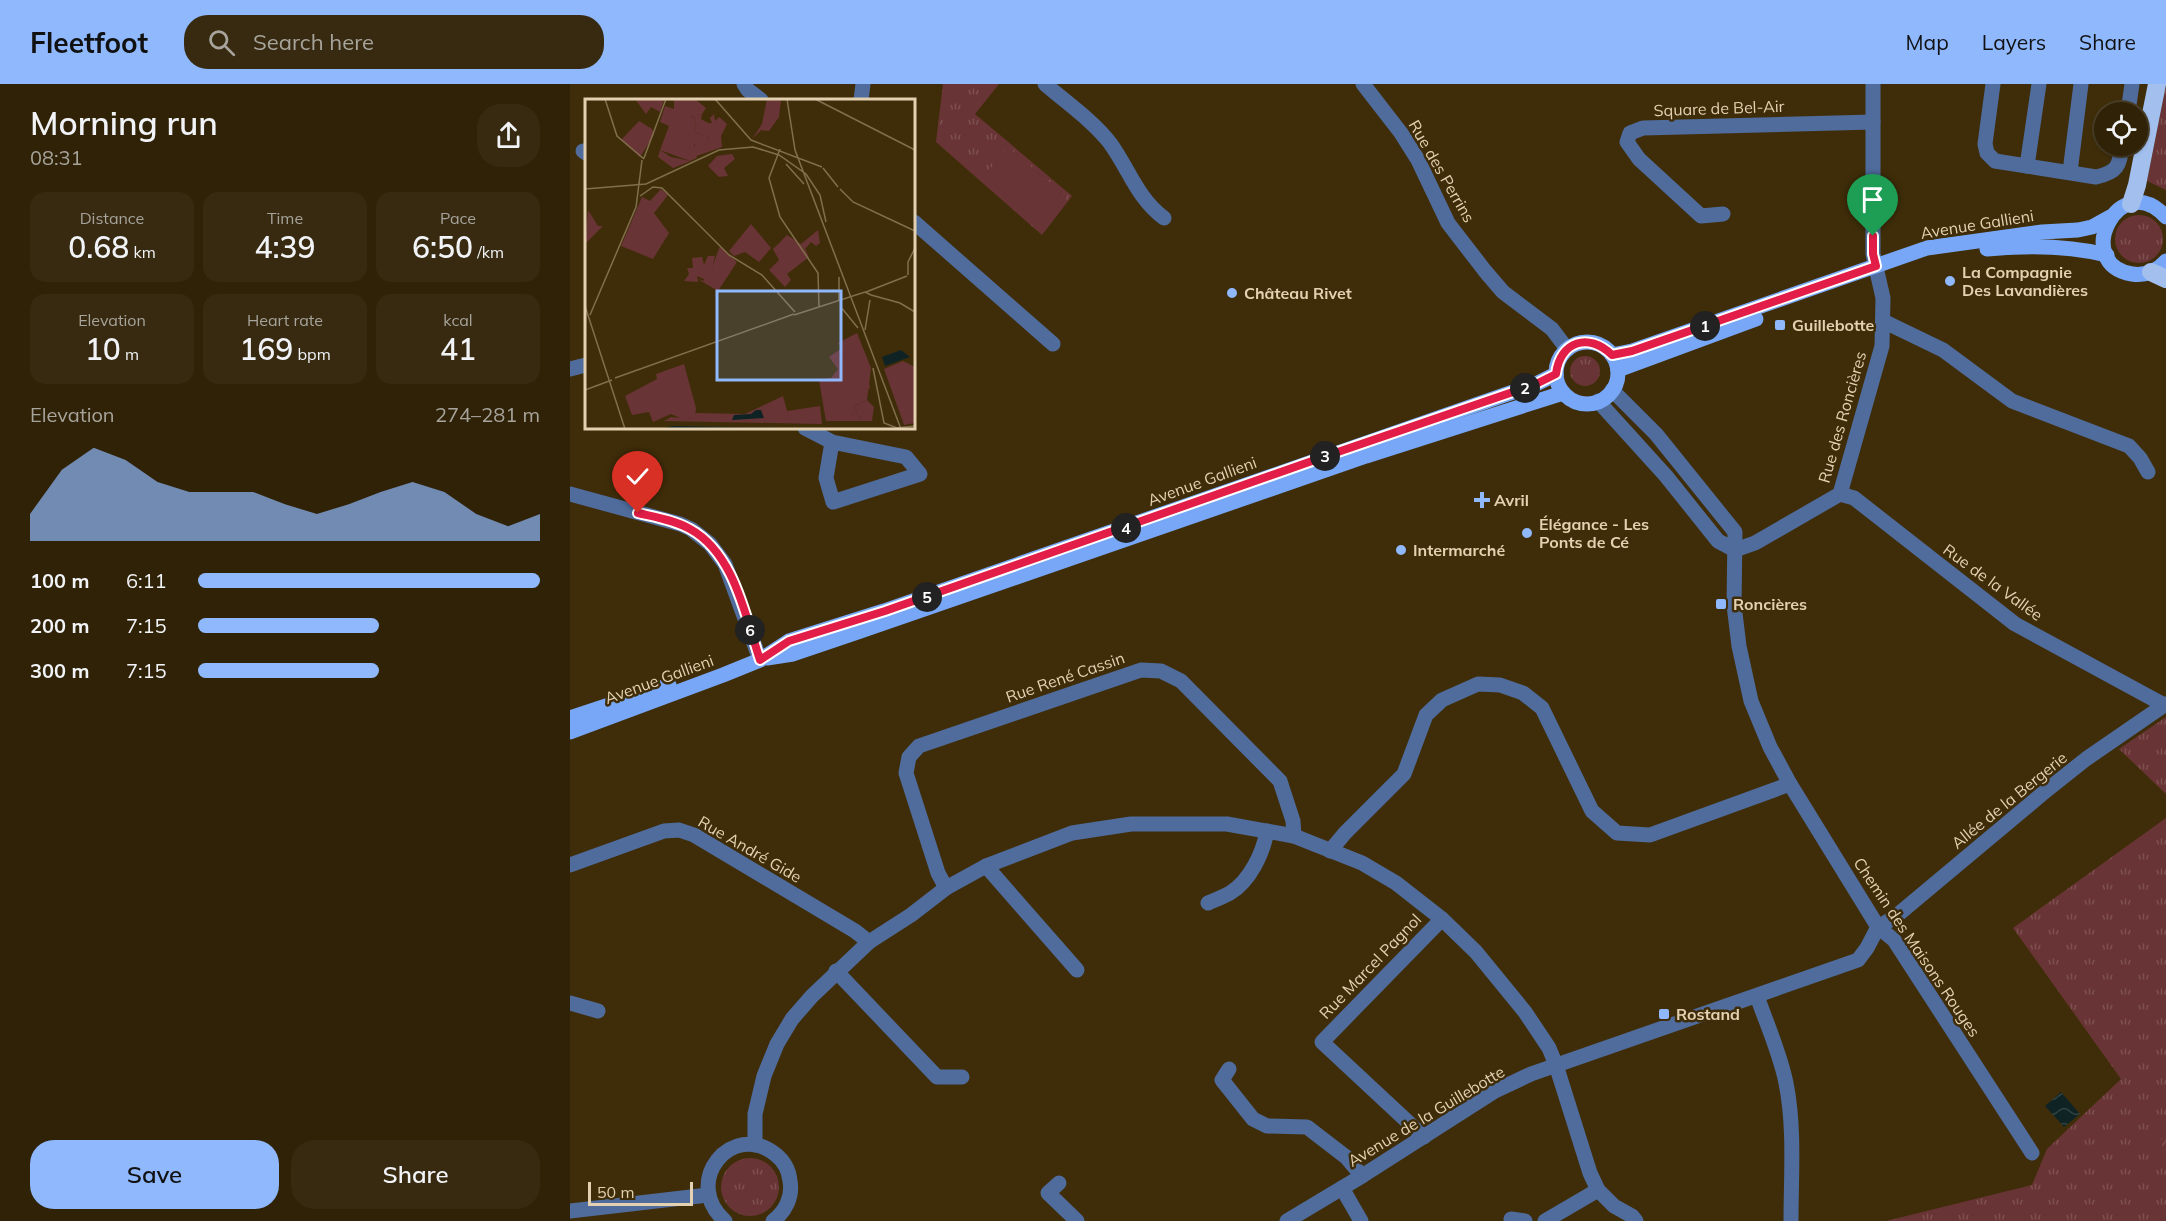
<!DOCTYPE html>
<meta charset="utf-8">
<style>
body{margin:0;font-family:Mulish,sans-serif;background:#372a11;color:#f1f3f6;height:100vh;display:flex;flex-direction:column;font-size:22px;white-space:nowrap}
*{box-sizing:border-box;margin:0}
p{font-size:20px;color:#a7a49b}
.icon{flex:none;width:33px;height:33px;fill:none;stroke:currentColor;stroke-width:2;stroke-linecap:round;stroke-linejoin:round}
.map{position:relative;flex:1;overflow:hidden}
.side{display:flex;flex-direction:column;background:#2f2207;width:570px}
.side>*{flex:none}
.controls{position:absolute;left:1524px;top:18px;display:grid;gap:12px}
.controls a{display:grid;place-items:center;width:54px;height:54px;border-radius:50%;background:#2f2207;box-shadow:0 2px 4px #0004,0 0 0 2px #4a3f28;font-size:30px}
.scale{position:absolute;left:18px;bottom:15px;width:105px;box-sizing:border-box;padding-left:6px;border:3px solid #e4d1b1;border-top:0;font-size:16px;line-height:21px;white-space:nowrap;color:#e4d1b1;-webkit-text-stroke:4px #3f2d09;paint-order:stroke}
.pin{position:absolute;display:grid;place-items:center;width:51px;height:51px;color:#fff;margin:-62px -26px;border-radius:50% 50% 50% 0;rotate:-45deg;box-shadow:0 0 6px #0007}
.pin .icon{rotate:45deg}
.km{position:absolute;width:30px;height:30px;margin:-15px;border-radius:50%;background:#222;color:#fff;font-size:16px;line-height:30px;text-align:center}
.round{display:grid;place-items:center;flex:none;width:63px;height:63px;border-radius:24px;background:#372a11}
.headline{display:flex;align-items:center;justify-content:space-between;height:102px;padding:0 30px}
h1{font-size:33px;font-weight:600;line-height:45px}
.stats{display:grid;grid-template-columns:repeat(3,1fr);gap:9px;height:102px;padding:6px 30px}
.stats div{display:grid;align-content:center;border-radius:15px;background:#372a11;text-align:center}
.stats b{font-size:30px;font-weight:600}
.stats small{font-size:16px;font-weight:400}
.stats p{font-size:16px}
.chart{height:168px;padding:12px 30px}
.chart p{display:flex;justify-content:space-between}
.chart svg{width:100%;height:108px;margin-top:6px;fill:#8fb8fd;opacity:.7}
.cta{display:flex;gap:12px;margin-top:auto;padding:12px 30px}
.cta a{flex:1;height:69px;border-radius:24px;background:#8fb8fd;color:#111;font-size:24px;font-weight:600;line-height:69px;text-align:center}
.cta a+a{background:#372a11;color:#f1f3f6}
ul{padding:0 30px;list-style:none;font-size:20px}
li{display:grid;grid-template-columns:96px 72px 1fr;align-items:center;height:45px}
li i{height:15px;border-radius:8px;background:#8fb8fd}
header{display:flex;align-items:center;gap:36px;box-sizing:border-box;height:84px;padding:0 30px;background:#8fb8fd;color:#111}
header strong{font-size:28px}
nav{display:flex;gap:33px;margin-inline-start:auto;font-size:21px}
.search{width:420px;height:54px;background:#372a11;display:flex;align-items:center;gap:15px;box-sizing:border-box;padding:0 21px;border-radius:24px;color:#a7a49b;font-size:22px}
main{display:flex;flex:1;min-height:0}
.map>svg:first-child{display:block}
.grass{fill:url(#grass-tufts)}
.forest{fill:url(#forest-crowns)}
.pitch{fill:#693435}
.water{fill:url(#water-waves)}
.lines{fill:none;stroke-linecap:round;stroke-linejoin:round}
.minor{stroke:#4f6c9d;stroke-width:15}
.major{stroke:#77a7f6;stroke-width:15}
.highway{stroke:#a2bfee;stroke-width:18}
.route-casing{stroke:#fff;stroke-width:12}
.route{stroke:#e11d48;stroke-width:8}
.poi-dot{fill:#8fb8fd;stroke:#3f2d09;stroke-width:2}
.labels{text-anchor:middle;stroke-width:5;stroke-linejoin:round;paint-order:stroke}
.street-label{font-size:16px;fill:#e4d1b1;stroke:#3f2d09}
.poi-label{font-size:16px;font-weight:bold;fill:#e4d1b1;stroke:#3f2d09;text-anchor:start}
.inset-road{fill:none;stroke:#816f4c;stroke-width:1.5}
.view{fill:#8fb8fd;fill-opacity:0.15;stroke:#8fb8fd;stroke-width:3}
.inset-edge{fill:none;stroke:#e4d1b1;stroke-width:3}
</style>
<header>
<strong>Fleetfoot</strong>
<div class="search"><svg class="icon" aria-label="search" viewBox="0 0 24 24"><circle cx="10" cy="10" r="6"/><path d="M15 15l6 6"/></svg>Search here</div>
<nav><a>Map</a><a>Layers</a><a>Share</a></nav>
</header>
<main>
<section class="side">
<div class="headline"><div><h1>Morning run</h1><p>08:31</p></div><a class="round"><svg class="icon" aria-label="share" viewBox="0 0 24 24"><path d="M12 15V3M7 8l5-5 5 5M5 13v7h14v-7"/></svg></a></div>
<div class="stats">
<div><p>Distance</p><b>0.68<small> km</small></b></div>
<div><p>Time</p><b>4:39</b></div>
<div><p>Pace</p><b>6:50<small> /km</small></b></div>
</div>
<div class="stats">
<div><p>Elevation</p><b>10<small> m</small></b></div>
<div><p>Heart rate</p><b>169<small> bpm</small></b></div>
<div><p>kcal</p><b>41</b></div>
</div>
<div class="chart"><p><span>Elevation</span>274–281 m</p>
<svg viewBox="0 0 160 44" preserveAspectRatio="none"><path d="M0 44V33L10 15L20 6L30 11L40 20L50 24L60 24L70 24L80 29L90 33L100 29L110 24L120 20L130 24L140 33L150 38L160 33V44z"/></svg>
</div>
<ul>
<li><b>100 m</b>6:11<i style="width:100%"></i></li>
<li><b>200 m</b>7:15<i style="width:53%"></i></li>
<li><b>300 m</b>7:15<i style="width:53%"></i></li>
</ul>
<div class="cta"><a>Save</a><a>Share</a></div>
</section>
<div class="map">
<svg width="1596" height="1137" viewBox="0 0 1596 1137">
<defs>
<pattern id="grass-tufts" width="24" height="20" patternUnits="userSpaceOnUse" patternTransform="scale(1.5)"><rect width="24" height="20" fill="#693435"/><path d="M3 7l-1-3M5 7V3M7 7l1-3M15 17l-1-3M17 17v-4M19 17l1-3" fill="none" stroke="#7e5050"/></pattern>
<pattern id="forest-crowns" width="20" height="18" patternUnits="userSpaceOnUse" patternTransform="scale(1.5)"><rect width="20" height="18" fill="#693435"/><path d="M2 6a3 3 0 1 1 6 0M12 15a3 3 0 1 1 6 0" fill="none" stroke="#7e5050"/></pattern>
<pattern id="water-waves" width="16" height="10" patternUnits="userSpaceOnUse" patternTransform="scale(1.5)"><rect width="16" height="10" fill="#0f2324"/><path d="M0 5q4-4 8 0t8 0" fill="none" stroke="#324241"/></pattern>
</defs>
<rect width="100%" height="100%" fill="#3f2d09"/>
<g class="grass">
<polygon points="373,0 429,0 405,30 502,112 472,151 366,58"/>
<polygon points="1596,1 1596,106 1577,97"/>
<circle cx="1569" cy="155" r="24"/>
<circle cx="1015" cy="287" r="15"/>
<polygon points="1596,633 1596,710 1549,665"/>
<polygon points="1596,734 1596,1137 1316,1137 1462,1101 1477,1065 1551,995 1443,844"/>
<circle cx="180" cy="1103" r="29"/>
</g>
<polygon class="forest" points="1569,1047 1596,1057 1596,1075 1569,1056"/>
<polygon class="pitch" points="438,63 497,113 473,142 414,92"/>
<polygon class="water" points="1491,1008 1510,1030 1494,1043 1475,1022"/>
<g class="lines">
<g class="minor">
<polyline points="174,0 178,6 191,16"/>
<path d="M 475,0 C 497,19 523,37 540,59 C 559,85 567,114 594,134"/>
<polyline points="793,0 831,49 848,76 878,139 915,187 933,208 982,245 997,265"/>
<path d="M 1423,0 L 1415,60 L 1417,69 L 1425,77 L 1526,93 C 1548,88 1549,82 1552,62"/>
<polyline points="291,16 293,0"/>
<polyline points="1558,28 1562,0"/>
<polyline points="13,67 16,69"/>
<polyline points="1457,82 1469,0"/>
<polyline points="1500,88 1511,0"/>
<polyline points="1153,130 1131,132 1069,75 1057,58 1060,49 1073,44 1303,38"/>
<polyline points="344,138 483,260"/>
<polyline points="1313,237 1373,266 1442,317 1559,362 1570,374 1578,388"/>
<polyline points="0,285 16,281"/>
<polyline points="1042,306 1086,350 1165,448 1164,521 1169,562 1181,617 1200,663 1220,700 1308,843 1324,856 1462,1069"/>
<polyline points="1028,317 1096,392 1148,457 1165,466"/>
<polyline points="235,344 262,358 336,373 350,390 263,418 256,394 262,358"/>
<polyline points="0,410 110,440 121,445 140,460 155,480 190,576"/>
<polyline points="1270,410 1284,414 1445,540 1594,621"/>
<polyline points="1165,466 1185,459 1270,410 1312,262 1313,214 1303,170 1303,0"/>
<polyline points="760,767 775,749 834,690 856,631 872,616 908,600 930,601 953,609 972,624 1022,727 1047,749 1080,751 1220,700"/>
<polyline points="0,781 94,747 109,746 124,751 285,847 299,858"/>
<polyline points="416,782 507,886"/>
<polyline points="376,804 368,789 336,689 339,673 349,662 571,586 591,587 611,597 710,697 723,737 724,752"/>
<path d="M 638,819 C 645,816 653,813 660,809 C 680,797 693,769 697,747"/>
<polyline points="1308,843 1325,833 1472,710 1516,675 1596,620"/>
<polyline points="266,887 367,993 392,993"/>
<path d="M 1187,912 C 1197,941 1210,969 1216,999 C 1225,1044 1221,1092 1221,1137"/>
<polyline points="0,919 28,927"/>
<polyline points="659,985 652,996 683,1035 697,1042 737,1043 776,1073 792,1092"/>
<polyline points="854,1053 752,958 872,835"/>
<polyline points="185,1061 185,1030 194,992 207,960 222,935 242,912 299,858 341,831 376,804 416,782 502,749 561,740 657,740 724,752 792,779 826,799 872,835 906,868 955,928 979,964 986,981 1020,1089 1028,1106 1044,1122 1062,1132 1066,1137"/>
<polyline points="489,1099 478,1109 507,1137"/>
<polyline points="772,1104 791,1137"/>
<polyline points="0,1127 138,1111"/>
<polyline points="941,1135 955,1137"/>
<path d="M 155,1137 C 111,1098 162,1036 205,1070 C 214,1077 219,1086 220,1097 C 223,1113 215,1128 203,1137"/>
<polyline points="717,1137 792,1092 925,1007 961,990 1288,876 1297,864 1308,843"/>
<polyline points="975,1137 1028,1106"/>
</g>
<g class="major">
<path d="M 1596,133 C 1549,82 1501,180 1562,190 C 1575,192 1587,187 1596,177"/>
<path d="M 1417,165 C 1458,161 1497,161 1537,171"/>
<circle cx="1017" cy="289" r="31"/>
<polyline points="1042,271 1062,267 1357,164 1472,148 1508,146 1522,143 1540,133"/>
<polyline points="1048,286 1186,235"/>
<polyline points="197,574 223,570 288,548 796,372 993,309"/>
<polyline points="0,634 99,601"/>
<polyline points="0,648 153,591 190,576 219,557 314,527 966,300 986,290"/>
</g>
<g class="highway">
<polyline points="1561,120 1567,101 1587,0"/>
<polyline points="1581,188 1596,195"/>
</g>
</g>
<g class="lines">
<defs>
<path id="route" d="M 68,429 C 85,433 104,436 120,445 C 164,469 175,531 190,576 L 219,557 L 315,527 L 762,370 L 966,300 L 986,290 C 990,257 1019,248 1042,271 L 1062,267 L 1306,182 L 1303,170 L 1303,152"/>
</defs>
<use href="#route" class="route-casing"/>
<use href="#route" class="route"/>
</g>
<g class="poi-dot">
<circle cx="1380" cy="197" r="6"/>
<circle cx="662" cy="209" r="6"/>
<rect x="1204" y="235" width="12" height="12" rx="3"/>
<path d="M909 407h6v6h6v6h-6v6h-6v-6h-6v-6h6z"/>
<circle cx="957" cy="449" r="6"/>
<circle cx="831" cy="466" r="6"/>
<rect x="1145" y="514" width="12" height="12" rx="3"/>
<rect x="1088" y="924" width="12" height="12" rx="3"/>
</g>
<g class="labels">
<g class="street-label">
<text transform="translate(1149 24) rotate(-2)" y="6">Square de Bel-Air</text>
<text transform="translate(872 87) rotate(60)" y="6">Rue des Perrins</text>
<text transform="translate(1407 140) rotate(-9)" y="6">Avenue Gallieni</text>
<text transform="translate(1272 333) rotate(-74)" y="6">Rue des Roncières</text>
<text transform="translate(632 397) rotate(-20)" y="6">Avenue Gallieni</text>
<text transform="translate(1423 498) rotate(36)" y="6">Rue de la Vallée</text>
<text transform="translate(495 593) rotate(-19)" y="6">Rue René Cassin</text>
<text transform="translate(89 595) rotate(-20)" y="6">Avenue Gallieni</text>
<text transform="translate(1439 716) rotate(-39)" y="6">Allée de la Bergerie</text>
<text transform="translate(180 765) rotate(30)" y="6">Rue André Gide</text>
<text transform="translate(1347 863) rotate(56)" y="6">Chemin des Maisons Rouges</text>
<text transform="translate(800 882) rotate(-46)" y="6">Rue Marcel Pagnol</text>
<text transform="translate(856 1032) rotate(-31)" y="6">Avenue de la Guillebotte</text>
</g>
<g class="poi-label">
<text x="1392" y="194">La Compagnie<tspan x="1392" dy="18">Des Lavandières</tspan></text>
<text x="674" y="215">Château Rivet</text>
<text x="1222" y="247">Guillebotte</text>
<text x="924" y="422">Avril</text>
<text x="969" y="446">Élégance - Les<tspan x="969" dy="18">Ponts de Cé</tspan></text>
<text x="843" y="472">Intermarché</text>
<text x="1163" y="526">Roncières</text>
<text x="1106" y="936">Rostand</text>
</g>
</g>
<g transform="translate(15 15)">
<rect width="330" height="330" fill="#3f2d09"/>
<path d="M 89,0 L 110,0 L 121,9 L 117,15 L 106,17 L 111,20 L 109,33 L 124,38 L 121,46 L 109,45 L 112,59 L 105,62 L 75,51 L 84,27 L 75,23 L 80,7 L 89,10 ZM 182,0 L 196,1 L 194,18 L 184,32 L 176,31 L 167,40 L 177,25 ZM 54,22 L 67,30 L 69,36 L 55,58 L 36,41 ZM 166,125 L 186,149 L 174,163 L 160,153 L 149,157 L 144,152 ZM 233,131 L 235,144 L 231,147 L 226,143 L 220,150 L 224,158 L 202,175 L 206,181 L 200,188 L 184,171 L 194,161 L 188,150 L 202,136 L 216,145 ZM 135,147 L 152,163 L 133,192 L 111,179 L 118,182 L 120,179 L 118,179 L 112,174 L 111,168 L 117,171 L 115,176 L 126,171 ZM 272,234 L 286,269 L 282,301 L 269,307 L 276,322 L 241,322 L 234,281 L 246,279 L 253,270 L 244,258 L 257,249 L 253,244 ZM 318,262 L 330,268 L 330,324 L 319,326 L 299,270 ZM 198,297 L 202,312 L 235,307 L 237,325 L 79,322 L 86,318 L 105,320 L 111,314 L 160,315 Z" fill="#693435"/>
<path d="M 117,15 L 116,20 L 123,24 L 127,24 L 125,19 L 129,15 L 130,22 L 134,18 L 142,25 L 136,37 L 137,48 L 106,59 L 110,46 L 107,42 L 121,46 L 124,38 L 109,33 L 111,20 L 106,16 ZM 54,23 L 59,26 L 53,38 L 60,42 L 52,54 L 37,41 ZM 75,51 L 86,58 L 106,62 L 88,69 L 73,58 ZM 3,111 L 13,127 L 18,127 L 0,145 ZM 123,157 L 130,157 L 126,174 L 118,177 L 121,181 L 112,177 L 113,183 L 99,182 L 104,175 L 102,169 L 108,169 L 107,159 L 117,158 L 119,166 ZM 265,249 L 281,262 L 285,290 L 280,288 L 273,293 L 275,286 L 254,275 L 260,276 L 262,272 L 270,276 L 274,272 L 267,265 L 258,266 L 266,261 L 264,258 L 256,261 L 266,253 ZM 282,301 L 289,308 L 287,322 L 276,322 L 269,307 Z" fill="#693435"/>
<path d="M 239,286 L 241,286 L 270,317 L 244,318 Z" fill="#693435"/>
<path d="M 147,55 L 150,60 L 139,69 L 143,77 L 134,78 L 123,67 L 132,57 Z" fill="#693435"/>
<path d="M 50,0 L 78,0 L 79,1 L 75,13 L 66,8 L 61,15 ZM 76,90 L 83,96 L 69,114 L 84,134 L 68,160 L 36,147 L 57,98 L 65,102 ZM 99,265 L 111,309 L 110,318 L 100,321 L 86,315 L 68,323 L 64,313 L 47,316 L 40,297 L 72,280 L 71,275 Z" fill="#693435"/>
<path d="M 316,251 L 325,258 L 300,267 L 297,258 ZM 171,311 L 176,311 L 179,319 L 147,321 L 149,316 L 166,315 ZM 88,327 L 142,328 L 286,330 L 75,330 Z" fill="#0f2324"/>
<path class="inset-road" d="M 20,0 L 32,37 L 59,60M 130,0 L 166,41 L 237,68M 202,0 L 210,51 L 316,330M 230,0 L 330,51M 195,50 L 184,79 L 195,118 L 233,174 L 234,207M 59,59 L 81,0M 201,65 L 219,85M 238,69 L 253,88M 0,90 L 61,85 L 134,51 L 168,48 L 194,56 L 221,75 L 235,96 L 241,123M 255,90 L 268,103 L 330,132M 55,97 L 68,88 L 77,89 L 144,156 L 177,176 L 210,213M 323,176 L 323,163 L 330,149M 281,193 L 322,177M 286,196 L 315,204 L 330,213M 254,202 L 254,178M 0,207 L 40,330M 255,207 L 273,229M 5,216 L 51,108 L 57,61M 209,216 L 280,193 L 286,196M 280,231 L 285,201M 288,269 L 299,324 L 312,329 L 330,327M 30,279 L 209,215M 0,291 L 27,281"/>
<path class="view" d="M 132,192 L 256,192 L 256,281 L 132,281 Z"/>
<rect width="330" height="330" class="inset-edge"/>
</g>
</svg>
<div class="controls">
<a><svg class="icon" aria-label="locate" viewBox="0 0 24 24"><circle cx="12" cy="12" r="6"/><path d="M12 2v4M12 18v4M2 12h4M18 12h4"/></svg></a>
</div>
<div class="scale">50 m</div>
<div class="pin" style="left:1303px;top:152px;background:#1e9e55"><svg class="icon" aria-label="arrive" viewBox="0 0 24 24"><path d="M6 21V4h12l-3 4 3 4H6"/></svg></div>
<div class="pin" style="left:68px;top:429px;background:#d93025"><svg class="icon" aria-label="check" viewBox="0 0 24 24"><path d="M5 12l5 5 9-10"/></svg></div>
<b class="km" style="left:1135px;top:242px">1</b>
<b class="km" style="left:955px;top:304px">2</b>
<b class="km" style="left:755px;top:372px">3</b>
<b class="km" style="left:556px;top:444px">4</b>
<b class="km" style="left:357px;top:513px">5</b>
<b class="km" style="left:180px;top:546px">6</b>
</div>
</main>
